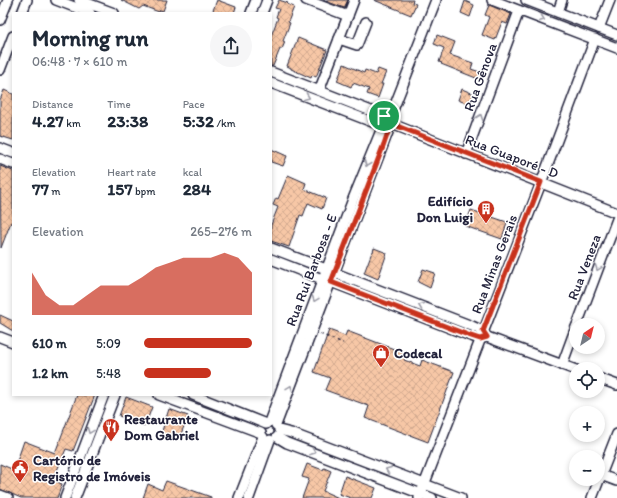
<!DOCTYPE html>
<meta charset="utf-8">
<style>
body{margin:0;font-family:Itim,sans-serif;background:#f6f6f7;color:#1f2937;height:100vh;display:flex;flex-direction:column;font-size:15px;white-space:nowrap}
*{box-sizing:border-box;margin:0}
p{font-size:13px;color:#747a83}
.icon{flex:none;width:22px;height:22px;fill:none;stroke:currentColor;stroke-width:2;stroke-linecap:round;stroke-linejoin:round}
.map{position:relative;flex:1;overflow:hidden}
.sheet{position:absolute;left:12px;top:12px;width:260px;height:384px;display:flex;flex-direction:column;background:#fff;border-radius:0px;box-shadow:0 2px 6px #0003}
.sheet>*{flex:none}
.needle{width:26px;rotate:35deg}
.controls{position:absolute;left:569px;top:318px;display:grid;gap:8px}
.controls a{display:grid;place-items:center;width:36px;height:36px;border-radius:50%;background:#fff;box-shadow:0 2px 6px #0003;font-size:20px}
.pin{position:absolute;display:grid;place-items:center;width:34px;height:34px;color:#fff;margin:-17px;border:2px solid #fff;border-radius:50%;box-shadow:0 1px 4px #0007}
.round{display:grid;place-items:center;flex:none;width:42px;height:42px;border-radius:21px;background:#f6f6f7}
.head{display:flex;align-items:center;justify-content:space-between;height:68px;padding:0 20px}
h1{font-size:22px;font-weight:700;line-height:30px}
.stats{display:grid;grid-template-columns:repeat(3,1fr);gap:6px;height:68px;padding:4px 20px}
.stats div{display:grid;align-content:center}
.stats b{font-size:17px;font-weight:700}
.stats small{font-size:11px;font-weight:400}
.stats p{font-size:11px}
.chart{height:112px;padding:8px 20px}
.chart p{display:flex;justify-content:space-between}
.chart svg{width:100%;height:72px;margin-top:4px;fill:#c8321e;opacity:.7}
ul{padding:0 20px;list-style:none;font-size:13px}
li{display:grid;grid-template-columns:64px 48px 1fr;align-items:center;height:30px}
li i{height:10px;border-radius:5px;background:#c8321e}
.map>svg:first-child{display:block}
.building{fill:url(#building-cross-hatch);stroke:#22223b}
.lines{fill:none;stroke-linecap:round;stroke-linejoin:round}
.minor-casing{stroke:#22223b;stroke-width:12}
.path{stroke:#22223b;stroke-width:1.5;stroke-dasharray:3 3;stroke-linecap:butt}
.minor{stroke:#fff;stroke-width:9}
.oneway{stroke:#9c9ca7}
.route-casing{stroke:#fff;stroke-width:8}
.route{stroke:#c8321e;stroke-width:5}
.labels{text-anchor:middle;stroke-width:3;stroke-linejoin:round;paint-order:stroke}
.street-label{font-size:14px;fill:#22223b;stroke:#fff}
.poi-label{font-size:14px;font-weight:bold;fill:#22223b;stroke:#fff;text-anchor:start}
</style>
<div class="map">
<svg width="617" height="498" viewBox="0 0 617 498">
<defs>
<pattern id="building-cross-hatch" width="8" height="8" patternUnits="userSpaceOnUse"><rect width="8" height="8" fill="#f7c7a6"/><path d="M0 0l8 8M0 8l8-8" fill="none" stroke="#d3ab90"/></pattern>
</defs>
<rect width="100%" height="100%" fill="#fff"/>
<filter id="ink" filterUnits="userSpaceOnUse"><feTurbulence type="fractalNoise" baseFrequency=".025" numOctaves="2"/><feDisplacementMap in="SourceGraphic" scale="8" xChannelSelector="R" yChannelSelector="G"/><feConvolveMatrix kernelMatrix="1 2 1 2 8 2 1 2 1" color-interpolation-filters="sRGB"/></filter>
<g filter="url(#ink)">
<g class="building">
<polygon points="121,0 167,0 163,11 160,10 159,12 143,6 139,9"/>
<polygon points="217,0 236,7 234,13 212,13"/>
<polygon points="279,0 288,3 287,4 294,7 288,22 290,23 283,41 285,42 282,49 280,49 273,66 271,66 271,36 278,18 276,17 279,9 275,8"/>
<polygon points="323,0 348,0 344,8"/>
<polygon points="374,0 413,0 412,3 416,4 411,15"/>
<polygon points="465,1 474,5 470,17 461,13"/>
<polygon points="489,5 511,14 507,24 502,22 495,40 482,35 489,17 485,15"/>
<polygon points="437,35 455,42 450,55 473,63 471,69 483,73 481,80 441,64 442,63 439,62 444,48 434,44"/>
<polygon points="298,38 327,50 316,77 312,75 311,78 291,69 291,68 287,66"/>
<polygon points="344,64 364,73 365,70 376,74 378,69 386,72 381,84 383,84 378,98 367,94 369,89 353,83 351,87 337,81"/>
<polygon points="462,89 474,94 471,105 458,100"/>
<polygon points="4,90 13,94 13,140 0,136 0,100"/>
<polygon points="271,149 287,156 283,166 271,162"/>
<polygon points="0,166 13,171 13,223 11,222 1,248"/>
<polygon points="288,175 306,183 304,189 326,198 322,209 308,203 303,216 300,215 289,247 271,241 271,225 278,207 273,205 276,198 278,199"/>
<polygon points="471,210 507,222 502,239 465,226"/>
<polygon points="374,248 387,253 378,279 364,273 372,252 373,252"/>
<polygon points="423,269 435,273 430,288 418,282"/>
<polygon points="0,315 13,321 13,331 0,323"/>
<polygon points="329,330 345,336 347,331 407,354 404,360 420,366 422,360 454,372 428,442 365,418 369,406 325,390 330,378 314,372"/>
<polygon points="77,395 95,395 73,451 66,449 53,480 62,484 57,498 21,498 0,489 0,464 14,470 24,441 55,453"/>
<polygon points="126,397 152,407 145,426 119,416"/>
<polygon points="169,409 188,416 179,439 161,434"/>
<polygon points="307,464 323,470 324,468 331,471 323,491 339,498 302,498 309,479 302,477"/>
<polygon points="345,476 376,488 372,498 351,498 339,494"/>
<polygon points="166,481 211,497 211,498 143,498 148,484 162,490"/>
</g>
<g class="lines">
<defs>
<g id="minor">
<polyline points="56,0 90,13"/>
<polyline points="79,0 114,13"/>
<polyline points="306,0 348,16"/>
<polyline points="492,0 617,48"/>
<polyline points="526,0 617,35"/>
<polyline points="558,12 562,0"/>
<polyline points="22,13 27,0"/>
<polyline points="251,13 256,0"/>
<polyline points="262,13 267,0"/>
<polyline points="0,20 8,0"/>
<polyline points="599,28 610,0"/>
<polyline points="339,39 357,45 366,22"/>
<polyline points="0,70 13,36"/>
<polyline points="271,72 384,116"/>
<polyline points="271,83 380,125"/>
<polyline points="319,91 354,0"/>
<polyline points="391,115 436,0"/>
<polyline points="397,126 617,213"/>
<polyline points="0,148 13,153"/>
<polyline points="466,154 519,11"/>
<polyline points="0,159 13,164"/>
<polyline points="271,248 326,269"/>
<polyline points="271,259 322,279"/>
<polyline points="335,273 472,326 483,331 487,337 576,370"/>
<polyline points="331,282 468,335 480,339 486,337"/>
<polyline points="577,325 617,219"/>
<polyline points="0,337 13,342"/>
<polyline points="562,365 576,327"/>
<polyline points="598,378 617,385"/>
<polyline points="159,395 261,433"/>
<polyline points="193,395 266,424"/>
<polyline points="269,422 353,199 382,128"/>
<polyline points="276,425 388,132"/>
<polyline points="279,430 291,433 461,498"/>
<polyline points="277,437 287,443 432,498"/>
<polyline points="601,475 617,481"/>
<polyline points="0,495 8,498"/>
<polyline points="65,498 104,395"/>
<polyline points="75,498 115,395"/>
<polyline points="239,498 263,437"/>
<polyline points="249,498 270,440"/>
<polyline points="419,498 541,183 595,39"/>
<polyline points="592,498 617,434"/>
</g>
</defs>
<use href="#minor" class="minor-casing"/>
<polyline class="path" points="320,334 343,343"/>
<use href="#minor" class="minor"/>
</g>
<defs><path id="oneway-chevron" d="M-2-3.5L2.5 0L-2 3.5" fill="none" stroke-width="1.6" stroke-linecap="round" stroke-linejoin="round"/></defs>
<g class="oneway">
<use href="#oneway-chevron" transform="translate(542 19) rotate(21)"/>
<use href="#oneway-chevron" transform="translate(307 97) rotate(21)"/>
<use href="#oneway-chevron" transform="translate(480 117) rotate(-70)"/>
<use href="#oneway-chevron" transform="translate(367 164) rotate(112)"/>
<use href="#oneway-chevron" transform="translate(598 268) rotate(111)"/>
<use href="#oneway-chevron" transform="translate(315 299) rotate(110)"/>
<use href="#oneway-chevron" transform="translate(421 306) rotate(-159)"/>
<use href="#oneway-chevron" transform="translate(290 388) rotate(-69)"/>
<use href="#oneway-chevron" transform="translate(90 431) rotate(111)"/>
<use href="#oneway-chevron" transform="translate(313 452) rotate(21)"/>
<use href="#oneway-chevron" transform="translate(388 470) rotate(-159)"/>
</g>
</g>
<g class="lines" filter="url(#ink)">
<defs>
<path id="route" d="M 388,115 C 394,115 398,119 397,126 L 541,182 L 483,331 L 487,337 L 480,339 L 468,335 L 331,282 L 384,144 L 388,132 L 382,128 L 380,122 L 384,116 Z"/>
</defs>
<use href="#route" class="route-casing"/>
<use href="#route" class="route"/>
</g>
<defs>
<symbol id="building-pin" viewBox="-11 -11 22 30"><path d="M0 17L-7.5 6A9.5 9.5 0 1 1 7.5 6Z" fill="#c8321e" stroke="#fff"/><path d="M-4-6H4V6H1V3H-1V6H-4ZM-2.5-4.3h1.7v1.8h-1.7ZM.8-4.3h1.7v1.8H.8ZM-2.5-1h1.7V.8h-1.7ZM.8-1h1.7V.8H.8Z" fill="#fff"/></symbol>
<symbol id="shop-pin" viewBox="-11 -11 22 30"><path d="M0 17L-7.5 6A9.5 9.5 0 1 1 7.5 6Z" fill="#c8321e" stroke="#fff"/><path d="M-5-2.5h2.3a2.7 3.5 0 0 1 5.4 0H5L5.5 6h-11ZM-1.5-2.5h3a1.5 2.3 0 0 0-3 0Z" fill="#fff"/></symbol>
<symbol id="restaurant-pin" viewBox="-11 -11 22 30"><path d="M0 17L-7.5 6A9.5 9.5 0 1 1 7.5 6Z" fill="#c8321e" stroke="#fff"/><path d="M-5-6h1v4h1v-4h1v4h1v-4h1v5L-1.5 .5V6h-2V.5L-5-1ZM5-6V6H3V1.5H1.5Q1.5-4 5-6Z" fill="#fff"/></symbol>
<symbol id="civic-pin" viewBox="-11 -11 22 30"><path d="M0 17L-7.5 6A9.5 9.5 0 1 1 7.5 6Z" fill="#c8321e" stroke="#fff"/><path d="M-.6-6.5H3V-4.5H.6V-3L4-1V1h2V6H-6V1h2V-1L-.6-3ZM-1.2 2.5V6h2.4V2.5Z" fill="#fff"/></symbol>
</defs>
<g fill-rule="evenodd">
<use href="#building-pin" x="476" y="199" width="20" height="27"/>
<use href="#shop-pin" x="371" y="343" width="20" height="27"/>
<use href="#restaurant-pin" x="101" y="417" width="20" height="27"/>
<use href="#civic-pin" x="10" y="458" width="20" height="27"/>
</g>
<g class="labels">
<g class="street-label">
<text transform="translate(480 77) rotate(-70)" y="5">Rua Gênova</text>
<text transform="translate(512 156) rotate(21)" y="5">Rua Guaporé - D</text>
<text transform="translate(494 264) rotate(-69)" y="5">Rua Minas Gerais</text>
<text transform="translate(584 267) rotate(-69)" y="5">Rua Veneza</text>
<text transform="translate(311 270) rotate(-69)" y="5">Rua Rui Barbosa - E</text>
</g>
<g class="poi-label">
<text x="473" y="206" text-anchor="end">Edifício<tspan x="473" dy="16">Don Luigi</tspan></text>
<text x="394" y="358">Codecal</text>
<text x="124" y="424">Restaurante<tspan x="124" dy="16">Dom Gabriel</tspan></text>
<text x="33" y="465">Cartório de<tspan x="33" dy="16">Registro de Imóveis</tspan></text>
</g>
</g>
</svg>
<div class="controls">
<a><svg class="needle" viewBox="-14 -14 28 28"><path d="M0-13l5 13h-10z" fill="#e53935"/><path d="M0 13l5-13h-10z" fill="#747a83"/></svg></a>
<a><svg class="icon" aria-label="locate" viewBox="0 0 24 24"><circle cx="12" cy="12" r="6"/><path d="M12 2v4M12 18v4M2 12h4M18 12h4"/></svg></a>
<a>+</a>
<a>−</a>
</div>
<div class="pin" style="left:384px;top:116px;background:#1e9e55"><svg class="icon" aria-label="arrive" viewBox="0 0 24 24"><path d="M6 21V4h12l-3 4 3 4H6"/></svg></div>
<section class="sheet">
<div class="head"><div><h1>Morning run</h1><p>06:48 · 7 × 610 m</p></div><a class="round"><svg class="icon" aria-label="share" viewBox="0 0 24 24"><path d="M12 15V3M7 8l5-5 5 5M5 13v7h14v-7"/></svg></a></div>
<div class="stats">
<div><p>Distance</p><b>4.27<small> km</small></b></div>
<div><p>Time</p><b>23:38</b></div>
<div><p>Pace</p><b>5:32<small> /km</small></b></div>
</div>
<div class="stats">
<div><p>Elevation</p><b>77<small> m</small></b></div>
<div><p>Heart rate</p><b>157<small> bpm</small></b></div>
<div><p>kcal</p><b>284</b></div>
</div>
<div class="chart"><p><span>Elevation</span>265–276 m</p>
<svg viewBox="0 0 160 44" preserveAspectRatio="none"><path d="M0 44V18L10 32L20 38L30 38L40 32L50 26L60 26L70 26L80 21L90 15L100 12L110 9L120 9L130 9L140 6L150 9L160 18V44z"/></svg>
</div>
<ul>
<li><b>610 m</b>5:09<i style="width:100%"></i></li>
<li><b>1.2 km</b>5:48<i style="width:62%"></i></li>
</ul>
</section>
</div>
